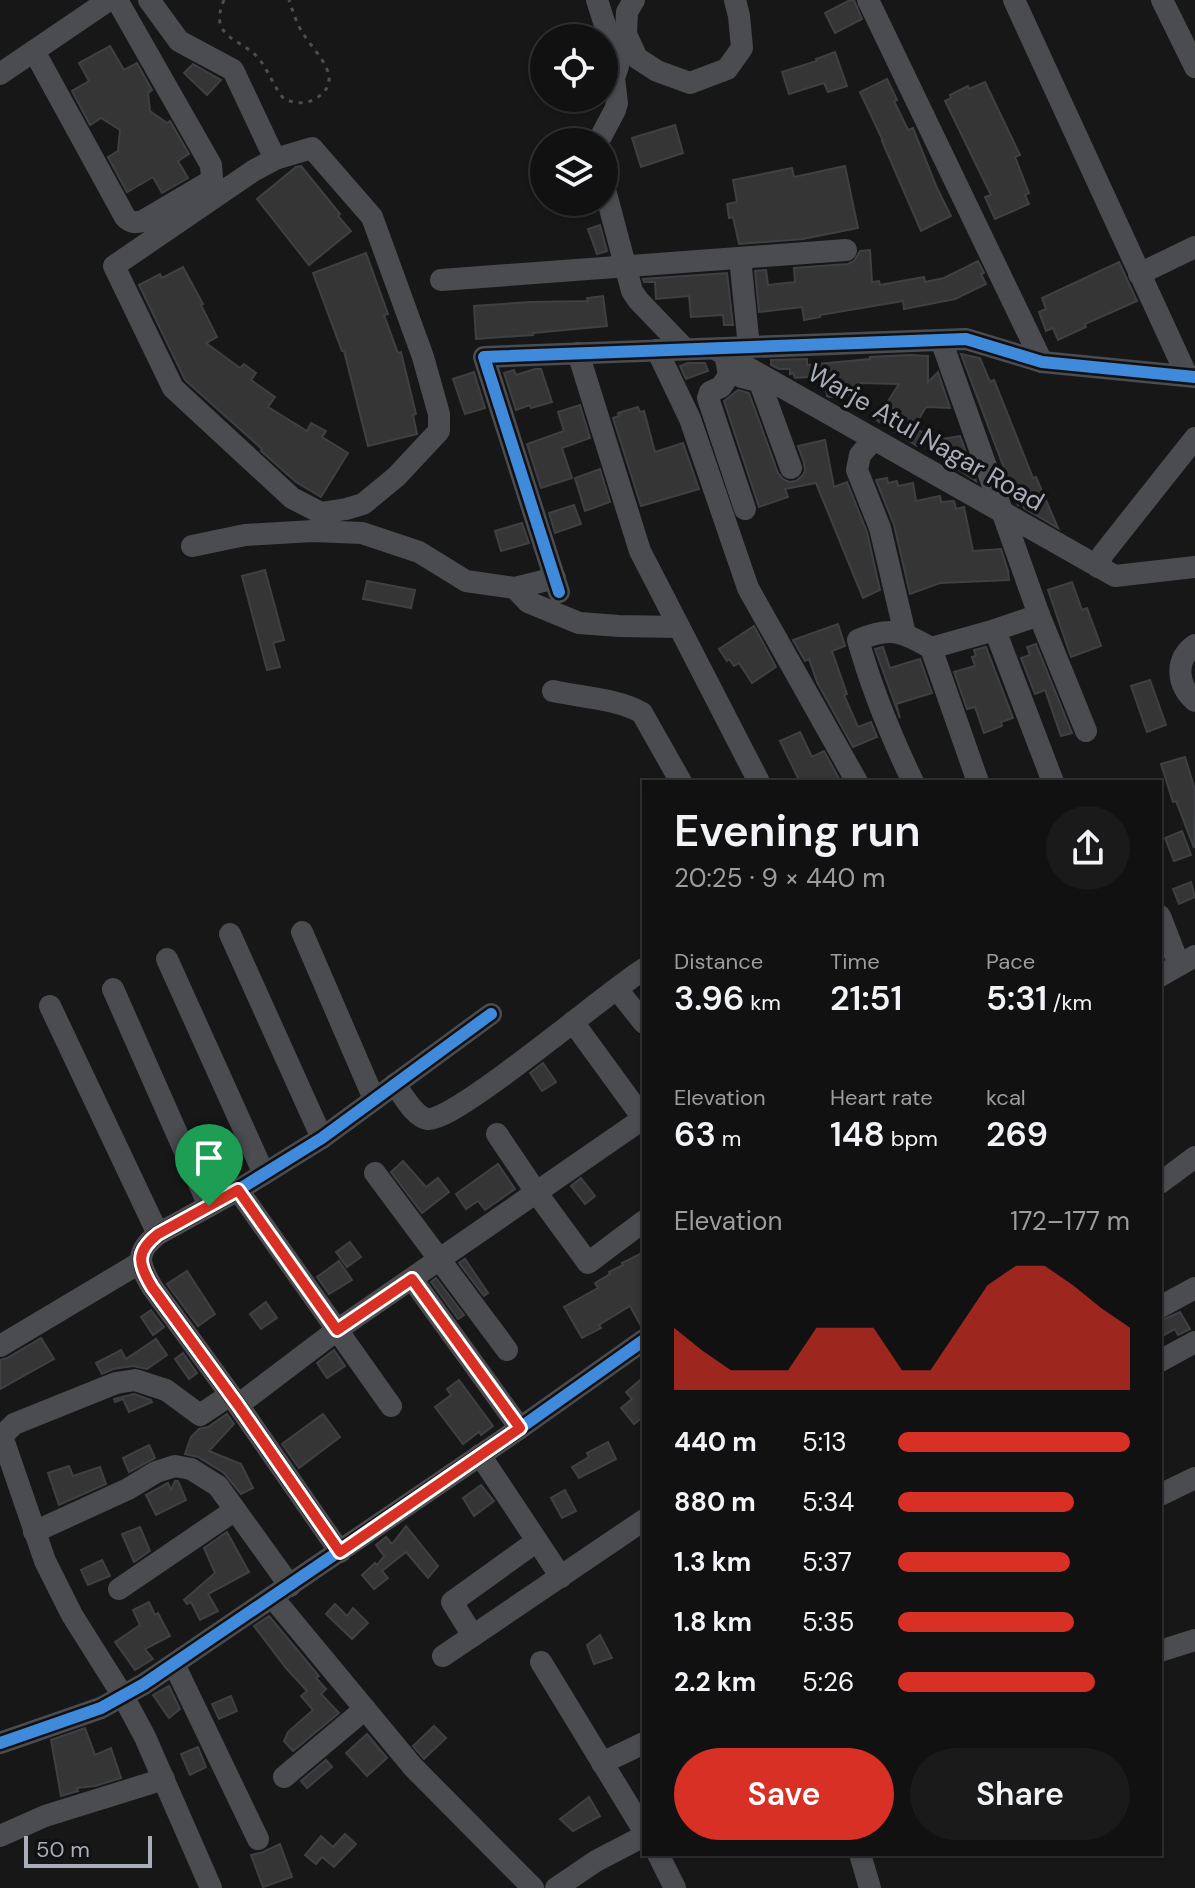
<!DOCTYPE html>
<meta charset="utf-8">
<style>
body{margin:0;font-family:"DM Sans",sans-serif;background:#1a1a1a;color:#f1f3f6;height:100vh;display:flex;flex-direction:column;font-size:30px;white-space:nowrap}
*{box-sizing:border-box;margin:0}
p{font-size:26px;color:#9c9d9f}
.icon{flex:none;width:44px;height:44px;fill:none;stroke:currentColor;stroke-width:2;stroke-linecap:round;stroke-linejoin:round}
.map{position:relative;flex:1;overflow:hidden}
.side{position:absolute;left:642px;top:780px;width:520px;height:1076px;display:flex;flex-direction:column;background:#111;border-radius:0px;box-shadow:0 2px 6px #0004,0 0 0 2px #303131}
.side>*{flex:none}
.buttons{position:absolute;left:530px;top:24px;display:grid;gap:16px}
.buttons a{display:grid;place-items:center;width:88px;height:88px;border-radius:50%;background:#111;box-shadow:0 2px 6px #0004,0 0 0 2px #303131;font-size:40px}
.scale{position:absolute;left:24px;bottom:20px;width:128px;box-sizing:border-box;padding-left:8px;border:4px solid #a8adb8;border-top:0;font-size:22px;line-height:28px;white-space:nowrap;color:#a8adb8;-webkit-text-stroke:6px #111113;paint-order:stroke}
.pin{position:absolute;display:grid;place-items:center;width:68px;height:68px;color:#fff;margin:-82px -34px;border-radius:50% 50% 50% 0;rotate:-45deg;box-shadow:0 0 8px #0007}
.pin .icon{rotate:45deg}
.round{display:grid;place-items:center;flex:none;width:84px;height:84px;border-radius:42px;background:#1a1a1a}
.headline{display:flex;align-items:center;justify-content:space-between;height:136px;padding:0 32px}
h1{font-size:44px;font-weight:600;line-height:60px}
.stats{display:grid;grid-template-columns:repeat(3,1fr);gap:12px;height:136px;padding:8px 32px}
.stats div{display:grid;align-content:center}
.stats b{font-size:34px;font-weight:600}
.stats small{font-size:22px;font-weight:400}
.stats p{font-size:22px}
.chart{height:224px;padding:16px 32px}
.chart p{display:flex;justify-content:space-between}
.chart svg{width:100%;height:144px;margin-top:8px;fill:#d93025;opacity:.7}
.cta{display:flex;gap:16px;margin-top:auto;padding:16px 32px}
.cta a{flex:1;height:92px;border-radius:48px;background:#d93025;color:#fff;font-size:32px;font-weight:600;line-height:92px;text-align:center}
.cta a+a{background:#1a1a1a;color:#f1f3f6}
ul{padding:0 32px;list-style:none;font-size:26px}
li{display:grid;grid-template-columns:128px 96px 1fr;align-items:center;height:60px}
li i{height:20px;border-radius:10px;background:#d93025}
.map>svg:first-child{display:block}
.building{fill:#353536;stroke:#3f4043;stroke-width:2}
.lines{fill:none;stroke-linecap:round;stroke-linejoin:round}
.path{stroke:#4d4e52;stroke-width:3;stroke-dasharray:4 6;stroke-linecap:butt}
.minor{stroke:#4b4c50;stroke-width:22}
.cycleway-casing{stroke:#111113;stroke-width:17}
.cycleway{stroke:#408adc;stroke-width:12}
.route-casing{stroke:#fff;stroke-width:16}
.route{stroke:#d93025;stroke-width:10}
.labels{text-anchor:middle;stroke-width:7;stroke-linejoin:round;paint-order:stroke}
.street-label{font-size:26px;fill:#a8adb8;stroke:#111113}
</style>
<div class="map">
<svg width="1195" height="1888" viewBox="0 0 1195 1888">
<rect width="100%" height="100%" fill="#171717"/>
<g class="building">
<polygon points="850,0 854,0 862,19 835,33 825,13"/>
<polygon points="110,46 124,70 137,63 152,90 148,93 150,111 167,123 170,121 189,154 178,161 188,178 162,193 153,177 127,192 108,157 118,151 120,130 101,118 90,125 72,91 89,81 79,63"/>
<polygon points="835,52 847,86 828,92 824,83 789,94 782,72 817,61 816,59"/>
<polygon points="193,64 221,80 207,95 184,73"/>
<polygon points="887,79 897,100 894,101 908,130 913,128 937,188 951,216 921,231 882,141 883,141 860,92"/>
<polygon points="985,82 1020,155 1015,157 1029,193 1025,195 1029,204 995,219 985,197 991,195 945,101 951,98 950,95 968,86 969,89"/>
<polygon points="675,125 683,153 641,167 632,138"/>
<polygon points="301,166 340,214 338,216 351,231 309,265 257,199 296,167"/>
<polygon points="845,166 858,228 803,239 739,244 733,217 729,218 727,204 737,202 733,180 792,168 794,177"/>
<polygon points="600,225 607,251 597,254 588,229"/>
<polygon points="870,250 872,282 879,281 880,285 924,277 925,282 944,278 978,261 984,273 981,274 986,284 955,299 904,309 903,301 820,315 820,317 804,320 802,307 759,312 755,271 766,270 768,285 795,282 794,268 848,264 854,261 860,251"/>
<polygon points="366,253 388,314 384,315 398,353 401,352 416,414 413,415 417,434 368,446 344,351 342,351 313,273"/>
<polygon points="1119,262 1137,301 1085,324 1086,327 1058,340 1053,328 1046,331 1039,312 1046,309 1042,298"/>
<polygon points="183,267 203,304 201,305 217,337 206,343 240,368 244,364 256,373 251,380 275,397 268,407 307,431 311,423 326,431 322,437 348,453 321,497 296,482 261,451 262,449 185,380 139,285 160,274 162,278"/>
<polygon points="727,273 733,325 724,325 723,315 691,317 689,296 656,299 655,282 644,282 643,279"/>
<polygon points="603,296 607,326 533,333 533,335 476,339 474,306 531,302 588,301 587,298"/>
<polygon points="961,354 980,358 990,382 994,380 1033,478 1036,477 1058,528 1024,508 1022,503 1018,505"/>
<polygon points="910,355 928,356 928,382 938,372 950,408 926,407 914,427 925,434 917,446 876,420 899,384 859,383 860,394 829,397 827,396 825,376 795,378 793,373 790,374 790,369 779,369 771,365 771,360 807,359 807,365 870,359 870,357"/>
<polygon points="688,363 705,363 708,371 686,379 680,366"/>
<polygon points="535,369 541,369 552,402 531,408 530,405 516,410 504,373 514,370 516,375"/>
<polygon points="474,372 485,408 465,414 453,379"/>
<polygon points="738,390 749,393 778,473 783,479 789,482 796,481 802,476 805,471 804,463 798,446 825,440 834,487 847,482 867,532 880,590 863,598 816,483 785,489 788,497 759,507 724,401"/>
<polygon points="580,405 590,438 562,448 572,478 541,488 527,444 564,431 558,412"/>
<polygon points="638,407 640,412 644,411 655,452 683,443 699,489 641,506 613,418 619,416 618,413"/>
<polygon points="960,436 974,474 976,481 947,462 946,459 942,439"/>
<polygon points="600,469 610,502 585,511 575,478"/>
<polygon points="887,478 888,483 897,481 898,486 913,483 916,501 940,496 941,502 954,501 956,509 964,507 973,551 1001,549 1008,571 1009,580 940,583 910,594 894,525 876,480"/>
<polygon points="574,505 581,524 555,533 549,513"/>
<polygon points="522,523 529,543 501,551 495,531"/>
<polygon points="265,570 284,640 273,643 280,667 267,670 242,576"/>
<polygon points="367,581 415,590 411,608 363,599"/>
<polygon points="1072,582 1082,610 1087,608 1101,646 1071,657 1048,590"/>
<polygon points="838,624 845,646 832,651 847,694 844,695 858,727 871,722 877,737 853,747 817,682 809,659 805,661 793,640"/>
<polygon points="754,626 776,667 752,683 739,663 734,666 729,659 727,661 719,649"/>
<polygon points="1036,644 1072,733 1061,736 1045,690 1035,694 1021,658 1030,655 1027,647"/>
<polygon points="883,647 890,668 920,659 932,693 896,704 900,718 875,649"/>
<polygon points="986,647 1013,718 1001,722 1002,726 984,733 975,707 967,709 954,672 975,666 972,657 976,656 974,650"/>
<polygon points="1150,680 1166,725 1147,732 1131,686"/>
<polygon points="800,732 812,757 824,751 841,782 800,782 780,741"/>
<polygon points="1185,757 1195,790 1194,848 1176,801 1173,802 1161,764"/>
<polygon points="1182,831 1191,855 1174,861 1165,838"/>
<polygon points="1191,882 1195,897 1179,904 1173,889"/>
<polygon points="543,1063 556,1082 542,1091 530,1073"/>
<polygon points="403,1161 426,1187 438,1178 449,1192 422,1213 391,1172"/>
<polygon points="498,1164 515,1189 485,1210 478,1201 466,1209 456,1194"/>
<polygon points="581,1178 595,1196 585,1204 571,1186"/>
<polygon points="350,1242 361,1257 347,1267 336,1252"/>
<polygon points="644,1252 644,1326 641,1326 630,1306 599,1325 601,1328 582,1338 564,1307 598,1288 595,1283 610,1274 609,1272 623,1265 622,1263"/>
<polygon points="465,1259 488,1293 484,1296 459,1263"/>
<polygon points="339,1261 352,1280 329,1294 317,1277"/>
<polygon points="187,1271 215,1314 198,1326 167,1284"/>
<polygon points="436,1278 464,1315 458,1319 431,1282"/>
<polygon points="266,1302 277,1318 261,1329 250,1314"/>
<polygon points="151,1310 164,1327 153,1335 141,1317"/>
<polygon points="1180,1312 1190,1329 1178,1335 1175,1329 1160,1337 1160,1321"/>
<polygon points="41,1338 54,1359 0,1389 0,1360 7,1358"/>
<polygon points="156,1339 167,1355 147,1369 133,1366 113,1369 102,1374 96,1363 121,1350 126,1359"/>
<polygon points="334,1350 345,1366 327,1378 317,1363"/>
<polygon points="183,1353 197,1373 189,1379 175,1359"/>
<polygon points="644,1377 644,1416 634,1424 621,1408 632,1399 626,1392"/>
<polygon points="459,1380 493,1426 481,1435 479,1432 463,1444 435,1407 451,1395 447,1389"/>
<polygon points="134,1394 151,1400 152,1402 129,1412 123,1399 115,1402 114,1399"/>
<polygon points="227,1414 234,1424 209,1451 241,1464 253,1488 241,1494 224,1473 198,1457 185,1454 191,1437 199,1429 208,1427"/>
<polygon points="323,1414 340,1437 299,1468 282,1444"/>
<polygon points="608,1442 616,1459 579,1478 572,1467 589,1457 587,1453"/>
<polygon points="149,1445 155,1458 129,1472 123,1458"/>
<polygon points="69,1466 73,1476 100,1467 106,1484 59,1505 48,1473"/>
<polygon points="175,1481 178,1481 186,1500 156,1515 146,1495 168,1483 171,1490"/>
<polygon points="481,1485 494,1501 474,1516 463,1498"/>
<polygon points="565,1490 576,1511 562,1518 551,1498"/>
<polygon points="406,1526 438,1566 428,1578 406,1552 382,1571 388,1578 374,1589 362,1575 375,1563 377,1565 384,1556 376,1545 386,1537 392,1544"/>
<polygon points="140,1527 150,1551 134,1562 122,1534"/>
<polygon points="227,1532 249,1572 208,1594 218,1611 200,1620 191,1602 187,1604 184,1600 215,1573 204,1548"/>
<polygon points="102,1560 110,1576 88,1585 81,1570"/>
<polygon points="149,1602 155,1615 158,1613 170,1636 145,1649 153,1659 135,1670 115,1642 140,1625 133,1610"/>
<polygon points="335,1604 347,1616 353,1608 368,1623 352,1639 326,1614"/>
<polygon points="269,1616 319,1676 316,1678 326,1689 321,1694 339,1713 293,1751 284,1741 288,1732 313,1710 301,1696 307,1691 286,1668 254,1626"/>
<polygon points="600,1635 612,1658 594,1664 587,1645"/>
<polygon points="169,1686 180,1709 169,1718 153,1695"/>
<polygon points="231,1696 237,1711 219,1719 212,1704"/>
<polygon points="434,1726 446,1738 424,1759 413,1746"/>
<polygon points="85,1728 95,1755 111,1748 121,1778 95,1786 77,1788 78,1791 61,1796 51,1740"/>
<polygon points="367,1734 387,1758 367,1776 346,1753"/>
<polygon points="198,1747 206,1767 190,1775 181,1754"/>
<polygon points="326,1760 332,1767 307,1788 301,1781"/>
<polygon points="589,1797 600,1816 573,1831 560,1819"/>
<polygon points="345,1834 356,1844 334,1867 322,1857 316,1864 305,1855 321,1836 333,1847"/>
<polygon points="280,1844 292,1877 263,1887 251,1855 263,1852"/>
</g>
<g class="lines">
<path class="path" d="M 224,0 C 207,39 243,38 260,60 C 269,72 274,87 284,99 C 294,103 304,105 315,99 C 347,80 316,54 304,35 C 297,25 293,12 289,0"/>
<g class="minor">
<polyline points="149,0 179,41 233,70 275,159"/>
<polyline points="597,0 618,66 614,78 617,103 615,110 598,142"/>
<polyline points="634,0 627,12 626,34 637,58 657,71 690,83 727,69 742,48 739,16 735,0"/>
<polyline points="868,0 1042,362"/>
<polyline points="1014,0 1187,376"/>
<polyline points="1162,0 1195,67"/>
<path d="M 34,51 L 125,217 C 131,223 135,223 143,221 L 209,182 L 212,178 L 211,165 L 117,0"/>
<polyline points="0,74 109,0"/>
<polygon points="312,148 372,217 423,357 439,414 439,431 396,477 363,504 346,509 321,513 292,498 173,388 114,266 253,171 275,159"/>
<polyline points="604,186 632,291 638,300 685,349"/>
<polyline points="740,258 749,347"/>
<polyline points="1139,274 1195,247"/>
<polyline points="441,280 846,250"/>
<polyline points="941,340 1039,615 1086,731"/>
<polyline points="715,349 1115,576 1195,567"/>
<polyline points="657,350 690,419 748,588 857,782"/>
<polyline points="578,353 640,551 759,782"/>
<polyline points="725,354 729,375 721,387 710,392 708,398 745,509"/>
<polyline points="742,377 754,380 760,383 791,468"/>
<polyline points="874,439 860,455 857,470 880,528 905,634"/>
<polyline points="192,546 245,535 313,531 362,533 419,552 466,581 515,588 555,578"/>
<polyline points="1098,567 1103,554 1195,438"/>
<polyline points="515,588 528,602 579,623 619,626 679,627"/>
<polyline points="559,592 484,357 966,339 1042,362 1195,377"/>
<polyline points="995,630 1053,782"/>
<path d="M 1195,645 C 1174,660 1177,685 1195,701"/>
<polyline points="931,648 995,630 1039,615"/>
<path d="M 553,691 C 580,697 619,699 642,713 L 681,782"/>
<path d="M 913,782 C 891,736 872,690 858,640 C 891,626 900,631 931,648 L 978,782"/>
<polyline points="1160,916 1179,965"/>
<polyline points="302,932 374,1099"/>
<polyline points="230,934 322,1138"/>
<polyline points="167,959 264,1174"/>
<polyline points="1160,976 1195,956"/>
<polyline points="113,989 209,1206"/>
<polyline points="617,989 644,1023"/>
<polyline points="50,1006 158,1234"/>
<polyline points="573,1022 643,1118"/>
<path d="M 395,1084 C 403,1095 414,1117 428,1119 C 455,1122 608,991 644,969"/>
<polyline points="497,1134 536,1192 588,1263 644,1221"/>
<polyline points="375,1173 507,1350"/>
<polyline points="1160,1183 1195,1157"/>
<polyline points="238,1190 391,1406"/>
<polyline points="412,1279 520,1428"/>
<polyline points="1160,1307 1195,1288"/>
<polyline points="0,1346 141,1262"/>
<polyline points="1160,1361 1195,1342"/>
<polyline points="238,1405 337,1330 644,1118"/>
<polyline points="480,1455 561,1577"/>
<polyline points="1160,1495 1195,1478"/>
<polyline points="34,1532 128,1489 156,1472 175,1466 191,1469 218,1486 290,1586"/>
<path d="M 340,1552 L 238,1405 L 152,1287 C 138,1263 135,1252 158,1234 L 238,1190 L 322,1138 L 491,1014"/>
<polyline points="119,1589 235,1510"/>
<polyline points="273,1598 413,1767 533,1888"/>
<polyline points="473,1636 452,1602 537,1541"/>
<polyline points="1160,1651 1195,1640"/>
<polyline points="443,1656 644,1520"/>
<polyline points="541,1662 644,1831"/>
<polyline points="174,1664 258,1839"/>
<polyline points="0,1743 101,1708 144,1684 513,1433 644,1340"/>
<polyline points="602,1763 644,1743"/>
<polyline points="284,1777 365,1709"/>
<polyline points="0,1836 45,1816 164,1779"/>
<polyline points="658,1854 675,1888"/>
<polyline points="860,1854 870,1888"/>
<polyline points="211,1888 145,1737 123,1696 72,1615 45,1561 3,1439 5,1433 14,1424 116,1383 135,1380 166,1390 200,1415 230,1395"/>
<polyline points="556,1888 596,1861 644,1836"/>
</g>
<defs>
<g id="cycleway">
<polyline points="559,592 484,357 966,339 1042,362 1195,377"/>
<path d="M 340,1552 L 238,1405 L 152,1287 C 138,1263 135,1252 158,1234 L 238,1190 L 322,1138 L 491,1014"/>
<polyline points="0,1743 101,1708 144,1684 513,1433 644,1340"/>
</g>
</defs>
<use href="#cycleway" class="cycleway-casing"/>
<use href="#cycleway" class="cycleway"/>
</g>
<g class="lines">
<defs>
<path id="route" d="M 238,1190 L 337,1330 L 412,1279 L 520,1428 L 340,1552 L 238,1405 L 152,1287 C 138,1264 135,1252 158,1234 Z"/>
</defs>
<use href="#route" class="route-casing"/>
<use href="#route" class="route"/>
</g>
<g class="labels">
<g class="street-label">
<text transform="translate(926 437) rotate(30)" y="9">Warje Atul Nagar Road</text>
</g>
</g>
</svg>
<div class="buttons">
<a><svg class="icon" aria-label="locate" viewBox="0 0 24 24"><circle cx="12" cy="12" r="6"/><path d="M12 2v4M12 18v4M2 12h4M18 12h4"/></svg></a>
<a><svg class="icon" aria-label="layers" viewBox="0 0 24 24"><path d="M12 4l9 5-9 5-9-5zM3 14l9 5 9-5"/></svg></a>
</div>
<div class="scale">50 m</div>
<div class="pin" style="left:209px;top:1206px;background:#1e9e55"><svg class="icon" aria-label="arrive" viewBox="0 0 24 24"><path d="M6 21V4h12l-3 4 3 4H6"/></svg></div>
<section class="side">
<div class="headline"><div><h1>Evening run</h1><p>20:25 · 9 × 440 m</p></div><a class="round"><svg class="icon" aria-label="share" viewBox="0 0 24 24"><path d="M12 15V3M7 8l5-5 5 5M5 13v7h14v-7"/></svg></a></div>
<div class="stats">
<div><p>Distance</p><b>3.96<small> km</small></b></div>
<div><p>Time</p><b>21:51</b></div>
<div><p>Pace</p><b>5:31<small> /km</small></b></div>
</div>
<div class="stats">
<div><p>Elevation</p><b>63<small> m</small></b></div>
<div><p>Heart rate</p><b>148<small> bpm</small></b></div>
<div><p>kcal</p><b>269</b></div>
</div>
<div class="chart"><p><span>Elevation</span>172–177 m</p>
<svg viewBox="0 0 160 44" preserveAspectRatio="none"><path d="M0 44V25L10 32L20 38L30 38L40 38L50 25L60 25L70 25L80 38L90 38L100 25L110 12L120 6L130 6L140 12L150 19L160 25V44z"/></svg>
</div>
<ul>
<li><b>440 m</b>5:13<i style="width:100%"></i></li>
<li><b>880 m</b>5:34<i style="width:76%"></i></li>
<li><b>1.3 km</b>5:37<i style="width:74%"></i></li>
<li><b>1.8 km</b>5:35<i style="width:76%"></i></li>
<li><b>2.2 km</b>5:26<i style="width:85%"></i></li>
</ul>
<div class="cta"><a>Save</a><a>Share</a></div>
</section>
</div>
